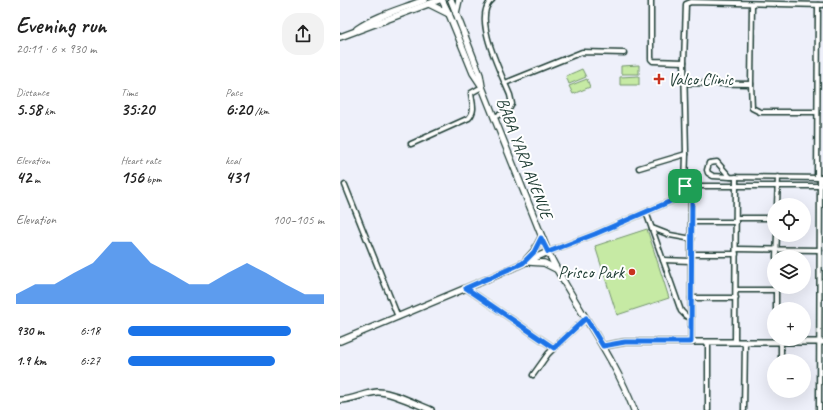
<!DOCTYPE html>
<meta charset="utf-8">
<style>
body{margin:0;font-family:Caveat,sans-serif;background:#f2f2f2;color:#222;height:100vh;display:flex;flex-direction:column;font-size:15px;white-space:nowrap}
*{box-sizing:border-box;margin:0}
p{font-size:13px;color:#767676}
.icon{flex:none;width:22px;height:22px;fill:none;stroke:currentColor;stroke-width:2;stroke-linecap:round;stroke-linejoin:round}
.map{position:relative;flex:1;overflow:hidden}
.drawer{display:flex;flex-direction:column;background:#fff;width:340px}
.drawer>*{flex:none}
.buttons{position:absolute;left:427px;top:198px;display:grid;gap:8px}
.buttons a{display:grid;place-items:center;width:44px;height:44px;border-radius:50%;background:#fff;box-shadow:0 4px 16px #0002;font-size:20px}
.pin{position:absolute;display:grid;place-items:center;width:34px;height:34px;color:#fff;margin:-17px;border-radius:8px;box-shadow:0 2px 6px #0006}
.round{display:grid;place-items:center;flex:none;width:42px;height:42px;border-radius:16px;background:#f2f2f2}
.head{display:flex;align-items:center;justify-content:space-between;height:68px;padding:0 16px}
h1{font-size:22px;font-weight:600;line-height:30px}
.metrics{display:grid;grid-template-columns:repeat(3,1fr);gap:6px;height:68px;padding:4px 16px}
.metrics div{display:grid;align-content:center}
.metrics b{font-size:17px;font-weight:600}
.metrics small{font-size:11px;font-weight:400}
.metrics p{font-size:11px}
.chart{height:112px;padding:8px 16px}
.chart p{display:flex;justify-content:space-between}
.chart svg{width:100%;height:72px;margin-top:4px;fill:#1a73e8;opacity:.7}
ul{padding:0 16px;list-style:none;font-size:13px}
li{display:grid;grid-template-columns:64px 48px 1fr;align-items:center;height:30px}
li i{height:10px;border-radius:5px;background:#1a73e8}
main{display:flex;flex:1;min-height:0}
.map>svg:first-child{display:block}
.green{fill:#c6eaa4;stroke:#72946c}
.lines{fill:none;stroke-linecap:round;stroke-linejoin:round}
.minor-casing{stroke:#1f3d34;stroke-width:7}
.tertiary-casing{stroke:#1f3d34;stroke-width:8}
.secondary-casing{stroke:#1f3d34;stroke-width:8}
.minor{stroke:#fff;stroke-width:4}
.tertiary{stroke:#fff;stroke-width:5}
.secondary{stroke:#fff;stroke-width:5.5}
.route-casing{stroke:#fff;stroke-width:8}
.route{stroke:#1a73e8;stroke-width:5}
.poi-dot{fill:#c8321e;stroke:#fff;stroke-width:1.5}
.labels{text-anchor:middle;stroke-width:4;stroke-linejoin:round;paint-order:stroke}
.poi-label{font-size:17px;fill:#1f3d34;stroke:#fff;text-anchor:start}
.street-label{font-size:17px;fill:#1f3d34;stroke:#fff}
</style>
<main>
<section class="drawer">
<div class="head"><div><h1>Evening run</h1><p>20:11 · 6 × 930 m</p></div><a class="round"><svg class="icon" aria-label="share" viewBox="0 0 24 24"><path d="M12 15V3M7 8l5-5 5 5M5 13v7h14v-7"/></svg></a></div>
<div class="metrics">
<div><p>Distance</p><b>5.58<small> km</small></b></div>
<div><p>Time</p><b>35:20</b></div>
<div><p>Pace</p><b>6:20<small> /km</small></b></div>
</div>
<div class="metrics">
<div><p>Elevation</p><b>42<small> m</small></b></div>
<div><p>Heart rate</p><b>156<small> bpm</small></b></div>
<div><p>kcal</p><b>431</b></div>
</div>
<div class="chart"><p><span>Elevation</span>100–105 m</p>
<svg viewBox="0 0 160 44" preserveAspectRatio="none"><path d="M0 44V38L10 32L20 32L30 25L40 19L50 6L60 6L70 19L80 25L90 32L100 32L110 25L120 19L130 25L140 32L150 38L160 38V44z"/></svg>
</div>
<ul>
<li><b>930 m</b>6:18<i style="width:83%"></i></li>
<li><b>1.9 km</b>6:27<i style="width:75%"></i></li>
</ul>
</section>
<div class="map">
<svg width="483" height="410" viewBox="0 0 483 410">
<rect width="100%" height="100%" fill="#eef0fa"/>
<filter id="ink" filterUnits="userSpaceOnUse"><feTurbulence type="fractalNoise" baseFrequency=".025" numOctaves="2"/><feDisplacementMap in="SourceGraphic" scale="8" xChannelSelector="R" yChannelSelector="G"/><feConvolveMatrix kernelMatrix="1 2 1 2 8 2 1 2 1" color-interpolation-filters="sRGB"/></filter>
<g filter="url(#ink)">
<g class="green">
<polygon points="299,65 299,74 281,74 281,66"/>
<polygon points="242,69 246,77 229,84 226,76"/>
<polygon points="299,76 299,85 280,85 280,77"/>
<polygon points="247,79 250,87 233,94 229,86"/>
<polygon points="307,229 329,298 277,315 255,246"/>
</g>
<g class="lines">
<defs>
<g id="minor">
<path d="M 152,0 C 131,16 162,75 170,95 L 172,104 L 168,111 L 154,117"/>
<polyline points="311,0 311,59 313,61 344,62"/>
<polyline points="412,4 411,84 412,108 420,112 477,112"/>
<polyline points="165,83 242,52 284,53"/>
<polyline points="344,83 411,84"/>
<path d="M 71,144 L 129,118 C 136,110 132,103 131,93 L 142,87"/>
<polyline points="299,168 346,154"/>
<polyline points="390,177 377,162 369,163 367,170 368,173 373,176 390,177 483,178"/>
<polyline points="477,178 478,5"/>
<polyline points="5,185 58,317"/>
<polyline points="349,186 480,186"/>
<polyline points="437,205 438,177"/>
<polyline points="306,212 341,311 346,316 351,318"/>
<polyline points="396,218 434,218"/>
<polyline points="352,222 396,222"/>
<polyline points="312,228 330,235 352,239"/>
<polyline points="396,249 480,250"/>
<polyline points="208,252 255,234 306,212 331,201 338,196 342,192 345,185 346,154 344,62 346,4 351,2 483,5"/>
<polyline points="352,254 396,254"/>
<polyline points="436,257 437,235"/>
<polyline points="323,260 351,261"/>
<polyline points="126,288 214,348 208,354 193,375"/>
<polyline points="396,290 436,290"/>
<polyline points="351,298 396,298"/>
<polyline points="436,309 436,287"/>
<polyline points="351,342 351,186"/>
<polyline points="395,342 396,177"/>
<polyline points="441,343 441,361"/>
<polyline points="214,348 246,318"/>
<polyline points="368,410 368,342"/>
<polyline points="404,410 405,342"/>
<polyline points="479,410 480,178"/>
</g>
<g id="tertiary">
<polyline points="263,346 285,342 483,342"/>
<path d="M 0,400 C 13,400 24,393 37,392 C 50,391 78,405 91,410"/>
</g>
<g id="secondary">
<polyline points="102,0 109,14 133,73 141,85"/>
<path d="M 111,0 L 140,75 L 142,87 L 208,252 C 234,306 273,353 294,410"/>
<polyline points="89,4 109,14"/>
<polyline points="116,13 119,0"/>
<path d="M 17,29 C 37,15 62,9 84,0"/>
<polyline points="0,37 99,0"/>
<polyline points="186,260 194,251 201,238"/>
<polyline points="189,262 204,263 216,269"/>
<polyline points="0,341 150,278 208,252"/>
</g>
</defs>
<use href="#minor" class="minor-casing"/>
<use href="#tertiary" class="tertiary-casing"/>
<use href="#secondary" class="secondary-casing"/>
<use href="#minor" class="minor"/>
<use href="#tertiary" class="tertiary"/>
<use href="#secondary" class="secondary"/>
</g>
</g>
<g class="lines" filter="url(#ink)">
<defs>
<polygon id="route" points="345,186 352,186 351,342 285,342 263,346 246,318 214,348 126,288 183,263 194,252 201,238 208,252 255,234 331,201 338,196"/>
</defs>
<use href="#route" class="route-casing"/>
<use href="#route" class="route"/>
</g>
<g class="poi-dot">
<path d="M317 73h4v4h4v4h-4v4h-4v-4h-4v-4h4z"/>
<circle cx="292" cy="272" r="4"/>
</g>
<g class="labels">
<g class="poi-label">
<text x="328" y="85">Valco Clinic</text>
<text x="284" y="278" text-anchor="end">Prisco Park</text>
</g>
<g class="street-label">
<text transform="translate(185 158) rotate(69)" y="6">BABA YARA AVENUE</text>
</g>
</g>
</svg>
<div class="buttons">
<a><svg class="icon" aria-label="locate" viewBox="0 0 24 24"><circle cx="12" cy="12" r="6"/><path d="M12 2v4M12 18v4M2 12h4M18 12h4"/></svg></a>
<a><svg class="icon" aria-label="layers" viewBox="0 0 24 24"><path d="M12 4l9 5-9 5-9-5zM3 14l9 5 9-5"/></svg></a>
<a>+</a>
<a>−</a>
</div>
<div class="pin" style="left:345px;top:186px;background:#1e9e55"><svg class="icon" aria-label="arrive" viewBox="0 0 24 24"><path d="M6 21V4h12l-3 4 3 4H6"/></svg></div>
</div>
</main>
